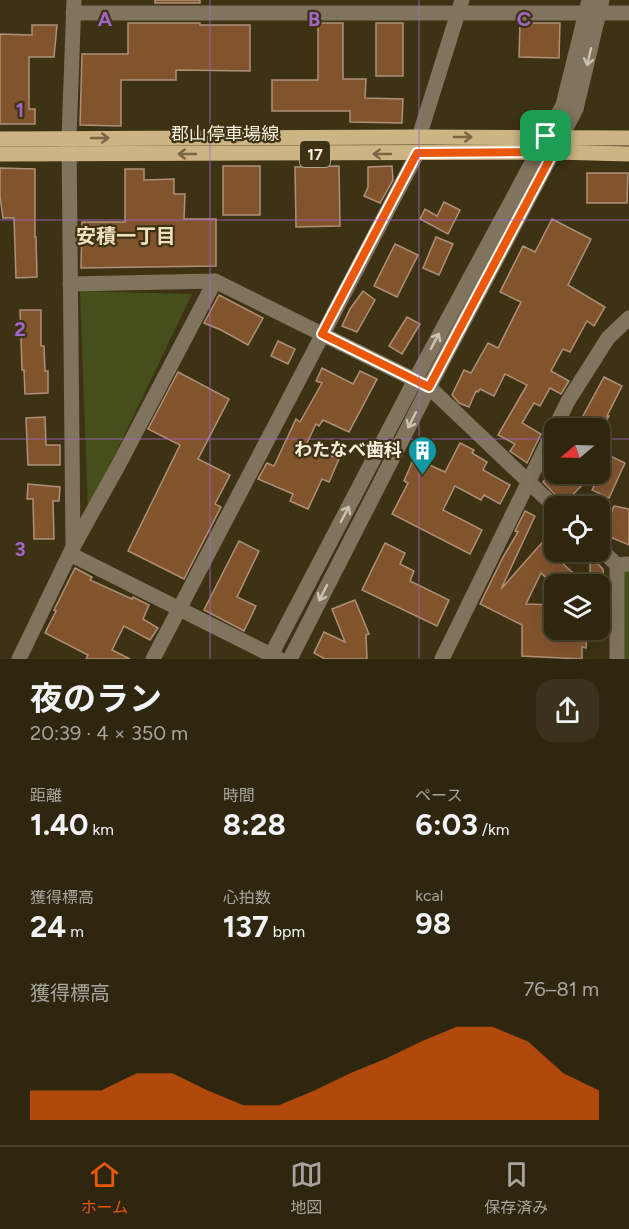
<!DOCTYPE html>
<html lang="ja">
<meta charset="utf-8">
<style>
body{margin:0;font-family:Figtree,"Noto Sans JP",sans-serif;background:#3a321d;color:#f1f3f6;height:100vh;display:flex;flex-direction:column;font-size:22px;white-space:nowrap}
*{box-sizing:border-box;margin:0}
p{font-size:20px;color:#a7a59e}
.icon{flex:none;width:33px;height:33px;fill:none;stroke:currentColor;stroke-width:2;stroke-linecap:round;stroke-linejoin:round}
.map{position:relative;height:659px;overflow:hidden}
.drawer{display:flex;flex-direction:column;background:#2e260f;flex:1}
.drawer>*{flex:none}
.needle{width:39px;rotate:251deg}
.controls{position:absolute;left:544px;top:418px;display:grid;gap:12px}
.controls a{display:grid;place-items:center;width:66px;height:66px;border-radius:12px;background:#2e260f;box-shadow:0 6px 24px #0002,0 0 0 2px #49432f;font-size:30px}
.pin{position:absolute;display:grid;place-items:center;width:51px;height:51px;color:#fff;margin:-26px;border-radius:12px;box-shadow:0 3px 9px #0006}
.round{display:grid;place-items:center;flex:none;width:63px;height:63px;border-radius:18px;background:#3a321d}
.summary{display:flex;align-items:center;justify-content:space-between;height:102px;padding:0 30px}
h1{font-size:33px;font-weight:700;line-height:45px}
.stats{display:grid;grid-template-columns:repeat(3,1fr);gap:9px;height:102px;padding:6px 30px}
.stats div{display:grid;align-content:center}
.stats b{font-size:30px;font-weight:700}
.stats small{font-size:16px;font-weight:400}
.stats p{font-size:16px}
.chart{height:168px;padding:12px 30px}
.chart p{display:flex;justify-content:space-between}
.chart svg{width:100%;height:108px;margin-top:6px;fill:#ea580c;opacity:.7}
.tabs{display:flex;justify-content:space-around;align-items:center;height:84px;border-top:2px solid #49432f;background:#2e260f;font-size:16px;color:#a7a59e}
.tabs a{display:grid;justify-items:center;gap:3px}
.tabs .current{color:#ea580c}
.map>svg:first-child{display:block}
.green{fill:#464f1b}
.building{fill:#82542e;stroke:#ae9079;stroke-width:1.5}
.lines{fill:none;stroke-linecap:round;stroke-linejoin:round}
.minor{stroke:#81745e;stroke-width:15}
.major{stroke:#cdb484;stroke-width:15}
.oneway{stroke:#ccc3b0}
.oneway2{stroke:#776641}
.route-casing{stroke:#fff;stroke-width:12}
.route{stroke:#ea580c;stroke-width:8}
.grid{fill:none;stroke:#a066c8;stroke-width:1.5;stroke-opacity:0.55}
.labels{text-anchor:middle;stroke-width:4.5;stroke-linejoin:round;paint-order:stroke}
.shield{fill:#3e3214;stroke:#beb6a0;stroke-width:1.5}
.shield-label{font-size:16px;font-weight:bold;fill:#f5eedc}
.street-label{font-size:18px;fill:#f5eedc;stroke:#3e3214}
.poi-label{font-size:18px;font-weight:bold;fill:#f5eedc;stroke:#3e3214;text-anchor:end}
.neighbourhood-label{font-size:20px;font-weight:bold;fill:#efe1be;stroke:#3e3214}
.grid-label{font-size:20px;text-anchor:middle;font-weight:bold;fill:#a066c8;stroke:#3e3214;stroke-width:4.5;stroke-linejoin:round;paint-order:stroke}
</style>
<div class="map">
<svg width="629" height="659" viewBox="0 0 629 659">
<rect width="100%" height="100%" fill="#3e3214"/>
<g class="green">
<polygon points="80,291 192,294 88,511"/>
<polygon points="624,569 629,569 629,659 623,659"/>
</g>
<g class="building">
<rect x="155" y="0" width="45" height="3"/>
<polygon points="128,23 200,23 200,25 250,25 250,71 176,70 176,80 121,80 121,126 80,125 82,54 128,54"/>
<polygon points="318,23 343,23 343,79 366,79 365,98 403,99 402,123 350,122 350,111 272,111 272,80 318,80"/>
<rect x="376" y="23" width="27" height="53"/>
<polygon points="520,23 560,23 559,58 519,57"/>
<polygon points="32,25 57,25 54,57 29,57 29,109 35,109 35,124 0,124 0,34 32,35"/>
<rect x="223" y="166" width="37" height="49"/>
<polygon points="339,166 340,226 296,227 295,167"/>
<polygon points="392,166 393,180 380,203 364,196 368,187 368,167"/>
<polygon points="0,168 35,169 35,237 36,237 37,277 16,278 14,218 3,218 0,197"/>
<polygon points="125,169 144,169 144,180 174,179 174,194 185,194 184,219 216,219 216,266 81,268 82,222 125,222"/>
<polygon points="587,173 628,173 627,203 587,203"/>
<polygon points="444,202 460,210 448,234 420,219 425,209 437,216"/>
<polygon points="552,219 591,239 568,285 605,307 594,326 587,321 570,352 563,349 551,371 569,381 561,394 550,388 540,406 534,403 522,423 541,434 527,463 510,451 515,444 498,435 527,385 505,374 494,396 480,389 478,392 476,391 469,407 459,403 452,395 464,370 471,373 488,343 498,348 521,302 500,292 523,246 535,252"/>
<polygon points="436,237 453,244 439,275 423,268"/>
<polygon points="395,244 418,255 397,297 374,286"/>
<polygon points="363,291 375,300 357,332 342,326 350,309"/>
<polygon points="219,295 263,318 248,345 221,330 204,323"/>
<polygon points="20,310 41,310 41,346 44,346 45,371 48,371 48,393 25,394 24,370 22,370"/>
<polygon points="407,317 420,324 402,354 389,346"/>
<polygon points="278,341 295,349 288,364 271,356"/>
<polygon points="322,368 353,384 360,371 377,379 349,432 323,420 319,426 316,424 306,445 339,459 329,482 322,479 308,509 290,501 293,494 258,479 267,463 274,466 296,419 300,422 322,383 316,381"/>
<polygon points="178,372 229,399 198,459 230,475 215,504 221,507 184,579 128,551 180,445 148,429"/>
<polygon points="604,377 622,386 607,416 609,416 602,429 576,429"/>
<polygon points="45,417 46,445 60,445 60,465 28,465 26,418"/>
<polygon points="460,443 474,450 472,453 487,462 483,470 510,485 500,504 484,495 481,500 455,486 443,510 482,530 470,554 392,514 408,483 404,481 414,458 445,472"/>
<polygon points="600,451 625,463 609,498 592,490 600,474"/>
<polygon points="553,471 555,474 577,474 585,482 564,504 543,482"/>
<polygon points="28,484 60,487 59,501 53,501 54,539 34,539 33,499 27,499"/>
<polygon points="614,506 629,509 629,545 603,534"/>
<polygon points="525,511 535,516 501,589 555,528 555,552 559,552 557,558 572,572 560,585 555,586 541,573 526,604 555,605 555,630 587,630 586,648 582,647 582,659 522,656 522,625 480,604 503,557 518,532 515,531"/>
<polygon points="239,541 259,551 237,597 256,606 244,631 204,610"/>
<polygon points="385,543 405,553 400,564 414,571 410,581 449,600 437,626 362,590"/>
<polygon points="590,556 603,569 604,585 590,585"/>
<polygon points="75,568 92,577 90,580 132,599 133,597 149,605 143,619 158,628 150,640 124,626 112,650 130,659 86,659 88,655 45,633 56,611 54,610"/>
<polygon points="355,600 369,634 366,635 367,659 325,659 314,653 324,632 345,642 332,609"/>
</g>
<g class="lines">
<g class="minor">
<polyline points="73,13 629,13"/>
<polyline points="419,137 462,0"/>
<polyline points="70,284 215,281 429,387 555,507"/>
<polyline points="73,547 69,138 74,0"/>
<polyline points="600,549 617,565 629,564"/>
<polyline points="70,554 279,659"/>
<polyline points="617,565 617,659"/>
<polyline points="19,659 73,547 119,464 215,281"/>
<polyline points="153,659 417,154"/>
<polyline points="269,659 415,380 563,105 589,0"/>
<polyline points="290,659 429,387 576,109 602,0"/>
<polyline points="442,659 568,401 608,338 629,318"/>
</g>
<g class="major">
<polyline points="0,139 419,137 629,138"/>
<polyline points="0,154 555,152 629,154"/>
</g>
</g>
<defs><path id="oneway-shaft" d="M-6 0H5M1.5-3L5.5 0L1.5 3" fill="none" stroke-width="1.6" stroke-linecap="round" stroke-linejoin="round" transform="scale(1.5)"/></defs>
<g class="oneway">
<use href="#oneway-shaft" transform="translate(589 57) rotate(103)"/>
<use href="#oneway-shaft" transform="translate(435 341) rotate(-62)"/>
<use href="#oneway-shaft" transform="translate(412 420) rotate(117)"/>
<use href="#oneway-shaft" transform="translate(345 514) rotate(-62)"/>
<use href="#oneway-shaft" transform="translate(323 593) rotate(117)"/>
</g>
<g class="oneway2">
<use href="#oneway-shaft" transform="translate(463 137)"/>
<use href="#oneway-shaft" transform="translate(100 138)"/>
<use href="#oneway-shaft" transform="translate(187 154) rotate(180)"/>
<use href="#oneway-shaft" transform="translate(382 154) rotate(180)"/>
</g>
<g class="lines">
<defs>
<polygon id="route" points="546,136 562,136 429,387 322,334 417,153 537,152"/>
</defs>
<use href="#route" class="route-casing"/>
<use href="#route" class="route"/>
</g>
<path class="grid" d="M 210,0 L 210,659M 419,0 L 419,659M 0,220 L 629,220M 0,439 L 555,439M 600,439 L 629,439"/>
<defs>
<symbol id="building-pin" viewBox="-11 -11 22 30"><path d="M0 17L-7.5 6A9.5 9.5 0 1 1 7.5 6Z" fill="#0f9aa8" stroke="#3e3214"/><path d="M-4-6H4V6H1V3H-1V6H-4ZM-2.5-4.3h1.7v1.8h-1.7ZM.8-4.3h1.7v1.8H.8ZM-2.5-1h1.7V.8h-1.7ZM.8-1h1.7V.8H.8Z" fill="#fff"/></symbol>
</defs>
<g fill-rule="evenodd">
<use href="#building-pin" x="406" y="434" width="33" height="45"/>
</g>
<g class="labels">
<rect class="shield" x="300" y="141" width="30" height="26" rx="4.5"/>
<g class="shield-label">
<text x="315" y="160">17</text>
</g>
<g class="street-label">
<text x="225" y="140">郡山停車場線</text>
</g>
<g class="poi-label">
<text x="402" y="456">わたなべ歯科</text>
</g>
<g class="neighbourhood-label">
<text x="126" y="243">安積一丁目</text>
</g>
</g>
<g class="grid-label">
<text x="105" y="26">A</text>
<text x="314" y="26">B</text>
<text x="524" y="26">C</text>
<text x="20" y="117">1</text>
<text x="20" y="336">2</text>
<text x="20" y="556">3</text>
</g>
</svg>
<div class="controls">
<a><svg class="needle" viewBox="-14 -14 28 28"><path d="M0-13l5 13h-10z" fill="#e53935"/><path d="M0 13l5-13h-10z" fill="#a7a59e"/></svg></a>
<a><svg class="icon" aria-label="locate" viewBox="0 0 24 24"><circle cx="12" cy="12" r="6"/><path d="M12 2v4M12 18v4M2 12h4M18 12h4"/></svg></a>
<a><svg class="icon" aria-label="layers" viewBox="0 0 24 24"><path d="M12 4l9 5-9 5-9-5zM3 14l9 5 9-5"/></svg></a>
</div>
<div class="pin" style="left:546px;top:136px;background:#1e9e55"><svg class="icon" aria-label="arrive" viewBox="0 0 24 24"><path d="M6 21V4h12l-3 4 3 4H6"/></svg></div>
</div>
<section class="drawer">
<div class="summary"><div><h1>夜のラン</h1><p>20:39 · 4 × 350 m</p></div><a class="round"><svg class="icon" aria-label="share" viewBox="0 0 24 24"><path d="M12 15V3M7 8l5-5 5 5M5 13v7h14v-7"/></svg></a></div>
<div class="stats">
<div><p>距離</p><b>1.40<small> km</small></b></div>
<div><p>時間</p><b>8:28</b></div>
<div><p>ペース</p><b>6:03<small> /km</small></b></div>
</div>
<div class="stats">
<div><p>獲得標高</p><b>24<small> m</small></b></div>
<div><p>心拍数</p><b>137<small> bpm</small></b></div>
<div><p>kcal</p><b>98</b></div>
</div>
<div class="chart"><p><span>獲得標高</span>76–81 m</p>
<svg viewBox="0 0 160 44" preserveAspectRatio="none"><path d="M0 44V32L10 32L20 32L30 25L40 25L50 32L60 38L70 38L80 32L90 25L100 19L110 12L120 6L130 6L140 12L150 25L160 32V44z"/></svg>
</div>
</section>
<nav class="tabs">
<a class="current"><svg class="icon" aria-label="home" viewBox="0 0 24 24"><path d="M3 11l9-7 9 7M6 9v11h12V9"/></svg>ホーム</a>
<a><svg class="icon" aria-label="map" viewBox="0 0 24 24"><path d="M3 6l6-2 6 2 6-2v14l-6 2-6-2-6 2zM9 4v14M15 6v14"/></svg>地図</a>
<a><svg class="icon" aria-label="saved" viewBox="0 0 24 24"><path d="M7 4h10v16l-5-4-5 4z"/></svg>保存済み</a>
</nav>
